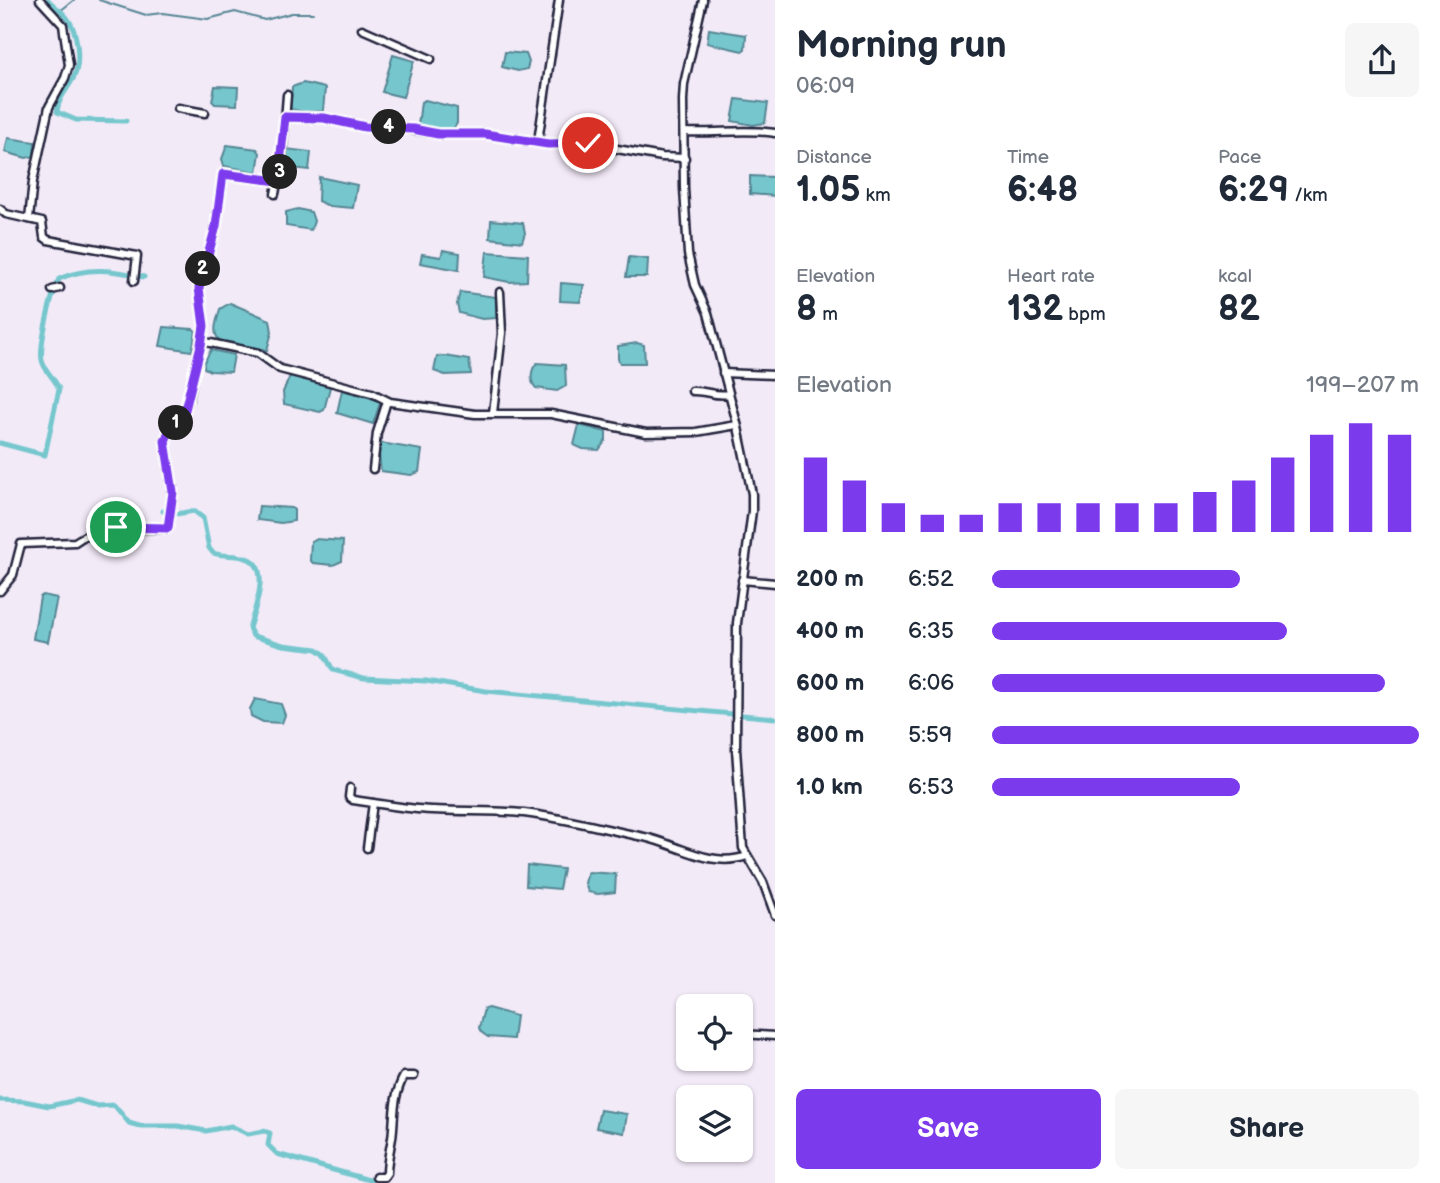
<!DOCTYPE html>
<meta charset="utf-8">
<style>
body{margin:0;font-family:"Balsamiq Sans",sans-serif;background:#f6f6f7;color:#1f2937;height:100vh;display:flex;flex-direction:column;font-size:26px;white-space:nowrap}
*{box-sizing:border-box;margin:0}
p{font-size:23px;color:#747a83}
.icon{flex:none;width:38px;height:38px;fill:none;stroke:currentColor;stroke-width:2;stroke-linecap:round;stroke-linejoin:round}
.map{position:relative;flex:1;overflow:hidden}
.details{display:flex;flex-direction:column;background:#fff;width:665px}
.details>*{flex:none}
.fabs{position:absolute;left:676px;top:994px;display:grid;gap:14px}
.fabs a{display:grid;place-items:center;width:77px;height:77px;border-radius:10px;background:#fff;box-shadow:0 2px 5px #0004;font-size:35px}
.pin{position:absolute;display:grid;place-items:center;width:60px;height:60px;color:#fff;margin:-30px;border:4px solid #fff;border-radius:50%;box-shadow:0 2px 7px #0007}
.km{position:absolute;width:35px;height:35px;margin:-18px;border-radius:50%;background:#222;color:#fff;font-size:19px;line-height:35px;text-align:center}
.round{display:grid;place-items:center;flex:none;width:74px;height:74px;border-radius:10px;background:#f6f6f7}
.headline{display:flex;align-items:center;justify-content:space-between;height:119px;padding:0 21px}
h1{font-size:38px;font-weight:600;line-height:52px}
.stats{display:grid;grid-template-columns:repeat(3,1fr);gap:10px;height:119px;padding:7px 21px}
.stats div{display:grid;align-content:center}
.stats b{font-size:35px;font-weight:600}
.stats small{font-size:19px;font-weight:400}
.stats p{font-size:19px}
.chart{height:196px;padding:14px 21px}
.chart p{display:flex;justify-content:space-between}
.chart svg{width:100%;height:126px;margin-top:7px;stroke:#7c3aed;stroke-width:6}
.button{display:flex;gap:14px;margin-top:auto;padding:14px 21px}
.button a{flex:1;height:80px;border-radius:10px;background:#7c3aed;color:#fff;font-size:28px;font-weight:600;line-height:80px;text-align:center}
.button a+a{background:#f6f6f7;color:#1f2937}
ul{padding:0 21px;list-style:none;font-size:23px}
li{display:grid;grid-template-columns:112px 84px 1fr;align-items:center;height:52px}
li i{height:18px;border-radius:9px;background:#7c3aed}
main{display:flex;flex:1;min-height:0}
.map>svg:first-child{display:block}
.water{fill:#76c7cd;stroke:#548593;stroke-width:2}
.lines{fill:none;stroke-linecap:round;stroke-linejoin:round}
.stream{stroke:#548593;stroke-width:2}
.canal{stroke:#76c7cd;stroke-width:5}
.minor-casing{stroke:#22223b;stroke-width:11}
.minor{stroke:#fff;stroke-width:6}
.route-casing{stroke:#fff;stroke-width:14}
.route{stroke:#7c3aed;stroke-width:9}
</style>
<main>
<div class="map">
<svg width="775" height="1183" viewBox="0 0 775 1183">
<rect width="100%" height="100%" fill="#f3eaf8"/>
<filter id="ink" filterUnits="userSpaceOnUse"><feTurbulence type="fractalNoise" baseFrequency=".0143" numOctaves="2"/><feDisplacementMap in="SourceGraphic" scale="14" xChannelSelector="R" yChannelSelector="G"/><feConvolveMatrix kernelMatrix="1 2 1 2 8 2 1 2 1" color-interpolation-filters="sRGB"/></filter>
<g filter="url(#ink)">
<g class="water">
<polygon points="709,29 746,35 745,49 742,51 707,43"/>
<polygon points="505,52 526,54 529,62 527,69 518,71 502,67"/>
<polygon points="393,55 414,61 403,97 382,92"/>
<polygon points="303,83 325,88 323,111 305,112 290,109 292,87"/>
<polygon points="215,86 238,87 237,105 215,104 212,101"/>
<polygon points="736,99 768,103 765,123 753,125 732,121"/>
<polygon points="425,100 457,108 457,123 453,130 439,131 418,126 421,102"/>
<polygon points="8,138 35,142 34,156 26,158 5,152"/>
<polygon points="227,145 257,149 260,153 257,172 224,166 222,159"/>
<polygon points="286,149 311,152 309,170 285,167"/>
<polygon points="750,176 775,177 775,196 750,194"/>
<polygon points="319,177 357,185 353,208 329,206 318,201"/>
<polygon points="298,209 311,212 314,221 311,230 286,226 286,212"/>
<polygon points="491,220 523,223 525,233 522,242 490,238"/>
<polygon points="443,250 460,253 459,270 420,263 422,254 441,257"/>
<polygon points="487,252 528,255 527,281 509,282 484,277"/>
<polygon points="629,257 648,259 647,277 626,277"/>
<polygon points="561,283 584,285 580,302 560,301"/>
<polygon points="460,292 496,297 496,318 482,319 459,313 457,304"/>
<path d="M 230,303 L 270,320 L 272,332 L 267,350 L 220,341 C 211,332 217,321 220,309 Z"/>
<polygon points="164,327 193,329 196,331 192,351 160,346"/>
<polygon points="637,343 644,345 645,363 620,363 618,359 618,346"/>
<polygon points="211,350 234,355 231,372 210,371 204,368 204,362"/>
<polygon points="445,356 469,360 471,374 445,375 434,371 437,357"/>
<path d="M 537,363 L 565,365 L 566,386 L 557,391 L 536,388 C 529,381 531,369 537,363 Z"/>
<polygon points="290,376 327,384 330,387 324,410 320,412 284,404 283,392"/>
<polygon points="342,390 378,400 380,403 373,424 337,413"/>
<polygon points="579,425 606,432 606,440 599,450 583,449 574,445"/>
<polygon points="381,443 422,450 419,472 411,475 381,471 378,446"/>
<polygon points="259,506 292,508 294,510 294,521 281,523 257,520"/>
<polygon points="315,539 343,541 342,561 333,565 313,563 310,560 311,541"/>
<polygon points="43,595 57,598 48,642 33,639 40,597"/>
<polygon points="255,699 281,704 285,715 282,723 263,722 251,716 250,709"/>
<polygon points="527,865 563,869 559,889 526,886"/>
<polygon points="588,872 616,874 615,892 598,894 588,892 585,883"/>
<polygon points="488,1008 516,1016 513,1039 488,1037 481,1032 479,1028 484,1009"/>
<polygon points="600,1110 627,1114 624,1133 596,1128"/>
</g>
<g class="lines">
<g class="stream">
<polyline points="99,0 146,15 162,13 208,19 235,12 265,20 292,13 313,13"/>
<polyline points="60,11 74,0"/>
</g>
<g class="canal">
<path d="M 48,0 C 54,7 63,11 68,19 C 78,32 81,63 74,77 C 68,89 58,98 57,112 L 76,120 L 126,121"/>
<path d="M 0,443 L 45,455 L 59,389 C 55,378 44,371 42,360 C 39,345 52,292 59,279 C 88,266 114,270 144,277"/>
<path d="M 163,511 L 176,514 L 194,511 L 203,518 L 209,548 L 213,553 C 224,557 235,554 246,558 C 273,566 254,611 249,628 L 253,636 L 283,645 L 317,649 L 324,654 L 333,670 L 364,678 L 426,681 L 486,691 L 775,718"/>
<polyline points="0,1100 24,1101 49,1106 77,1100 97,1106 114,1105 129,1123 139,1126 178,1126 206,1131 231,1126 248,1134 264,1131 270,1133 268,1145 277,1154 369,1180 371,1183"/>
</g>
<defs>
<g id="minor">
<polyline points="703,0 684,84 683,100 684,188 688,254 695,285 708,313 738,427 752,494 752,511 737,623 736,749 743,848 763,882 775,915"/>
<polyline points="362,29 431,59"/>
<polyline points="178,108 205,113"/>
<polyline points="285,117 324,118 365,127 395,127 438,134 485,134 548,144 578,142 662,157 685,158"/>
<path d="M 684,132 C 715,134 743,128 775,133"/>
<polyline points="538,141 559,0"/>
<polyline points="275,194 282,159 287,95"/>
<polyline points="0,209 6,214 42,222 44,237 48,240 137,256 134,281"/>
<polyline points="29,219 33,181 49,107 65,78 69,65 63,25 40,0"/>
<polyline points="52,290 60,288"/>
<polyline points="201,341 258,353 280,369 372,393 390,402 475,414 551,414 646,433 696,432 737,425"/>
<polyline points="723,373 775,375"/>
<path d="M 692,391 C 706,390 715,397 729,394"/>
<polyline points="493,413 502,333 500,292"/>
<polyline points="373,469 377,433 387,401"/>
<polyline points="742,580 775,583"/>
<path d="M 0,591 L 13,575 L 21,544 L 75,542 C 109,518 132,533 168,528 L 173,492 L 165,441 L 170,429 L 182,417 L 189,399 L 204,326 L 199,288 L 216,226 L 223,174 L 278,181"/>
<path d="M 350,788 L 349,797 L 353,800 C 374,803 396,807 417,809 C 452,812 488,810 524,813 C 565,818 604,829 644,837 C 678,844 710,869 747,856"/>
<polyline points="367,848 373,803"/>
<polyline points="740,1034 775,1036"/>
<path d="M 376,1177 L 384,1177 L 387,1173 C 387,1161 390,1150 392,1138 C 395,1116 392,1098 404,1076 L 414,1076"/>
</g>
</defs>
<use href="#minor" class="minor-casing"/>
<use href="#minor" class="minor"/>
</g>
</g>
<g class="lines" filter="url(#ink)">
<defs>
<polyline id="route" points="116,527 168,528 173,492 165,441 170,429 185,410 201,345 204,326 199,288 216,226 223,174 278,181 285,117 324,118 365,127 413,129 438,134 485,134 548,144 588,143"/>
</defs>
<use href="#route" class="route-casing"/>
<use href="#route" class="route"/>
</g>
</svg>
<div class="fabs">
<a><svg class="icon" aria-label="locate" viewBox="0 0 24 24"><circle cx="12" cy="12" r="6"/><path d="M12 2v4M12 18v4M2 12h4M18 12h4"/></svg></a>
<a><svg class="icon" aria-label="layers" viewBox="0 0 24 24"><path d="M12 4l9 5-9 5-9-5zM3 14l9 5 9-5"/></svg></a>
</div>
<div class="pin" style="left:116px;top:527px;background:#1e9e55"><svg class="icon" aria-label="arrive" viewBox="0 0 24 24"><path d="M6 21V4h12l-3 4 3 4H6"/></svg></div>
<div class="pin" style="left:588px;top:143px;background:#d93025"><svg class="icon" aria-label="check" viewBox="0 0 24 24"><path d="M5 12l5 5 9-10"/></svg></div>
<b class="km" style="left:176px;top:423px">1</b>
<b class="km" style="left:203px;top:269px">2</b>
<b class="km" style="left:280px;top:172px">3</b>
<b class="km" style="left:389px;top:127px">4</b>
</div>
<section class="details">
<div class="headline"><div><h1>Morning run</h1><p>06:09</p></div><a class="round"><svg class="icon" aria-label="share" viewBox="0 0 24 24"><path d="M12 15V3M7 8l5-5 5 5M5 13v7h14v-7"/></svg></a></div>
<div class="stats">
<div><p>Distance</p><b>1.05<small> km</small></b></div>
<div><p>Time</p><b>6:48</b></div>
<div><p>Pace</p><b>6:29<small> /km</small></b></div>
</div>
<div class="stats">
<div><p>Elevation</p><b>8<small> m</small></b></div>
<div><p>Heart rate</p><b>132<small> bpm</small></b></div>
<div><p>kcal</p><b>82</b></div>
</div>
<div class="chart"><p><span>Elevation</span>199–207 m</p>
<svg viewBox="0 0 160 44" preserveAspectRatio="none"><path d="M5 44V18M15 44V26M25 44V34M35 44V38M45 44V38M55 44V34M65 44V34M75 44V34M85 44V34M95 44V34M105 44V30M115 44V26M125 44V18M135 44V10M145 44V6M155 44V10"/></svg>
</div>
<ul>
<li><b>200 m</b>6:52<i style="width:58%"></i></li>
<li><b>400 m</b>6:35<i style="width:69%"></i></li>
<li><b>600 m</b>6:06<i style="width:92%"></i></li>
<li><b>800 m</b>5:59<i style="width:100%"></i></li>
<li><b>1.0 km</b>6:53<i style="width:58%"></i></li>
</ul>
<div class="button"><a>Save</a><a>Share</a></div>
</section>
</main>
